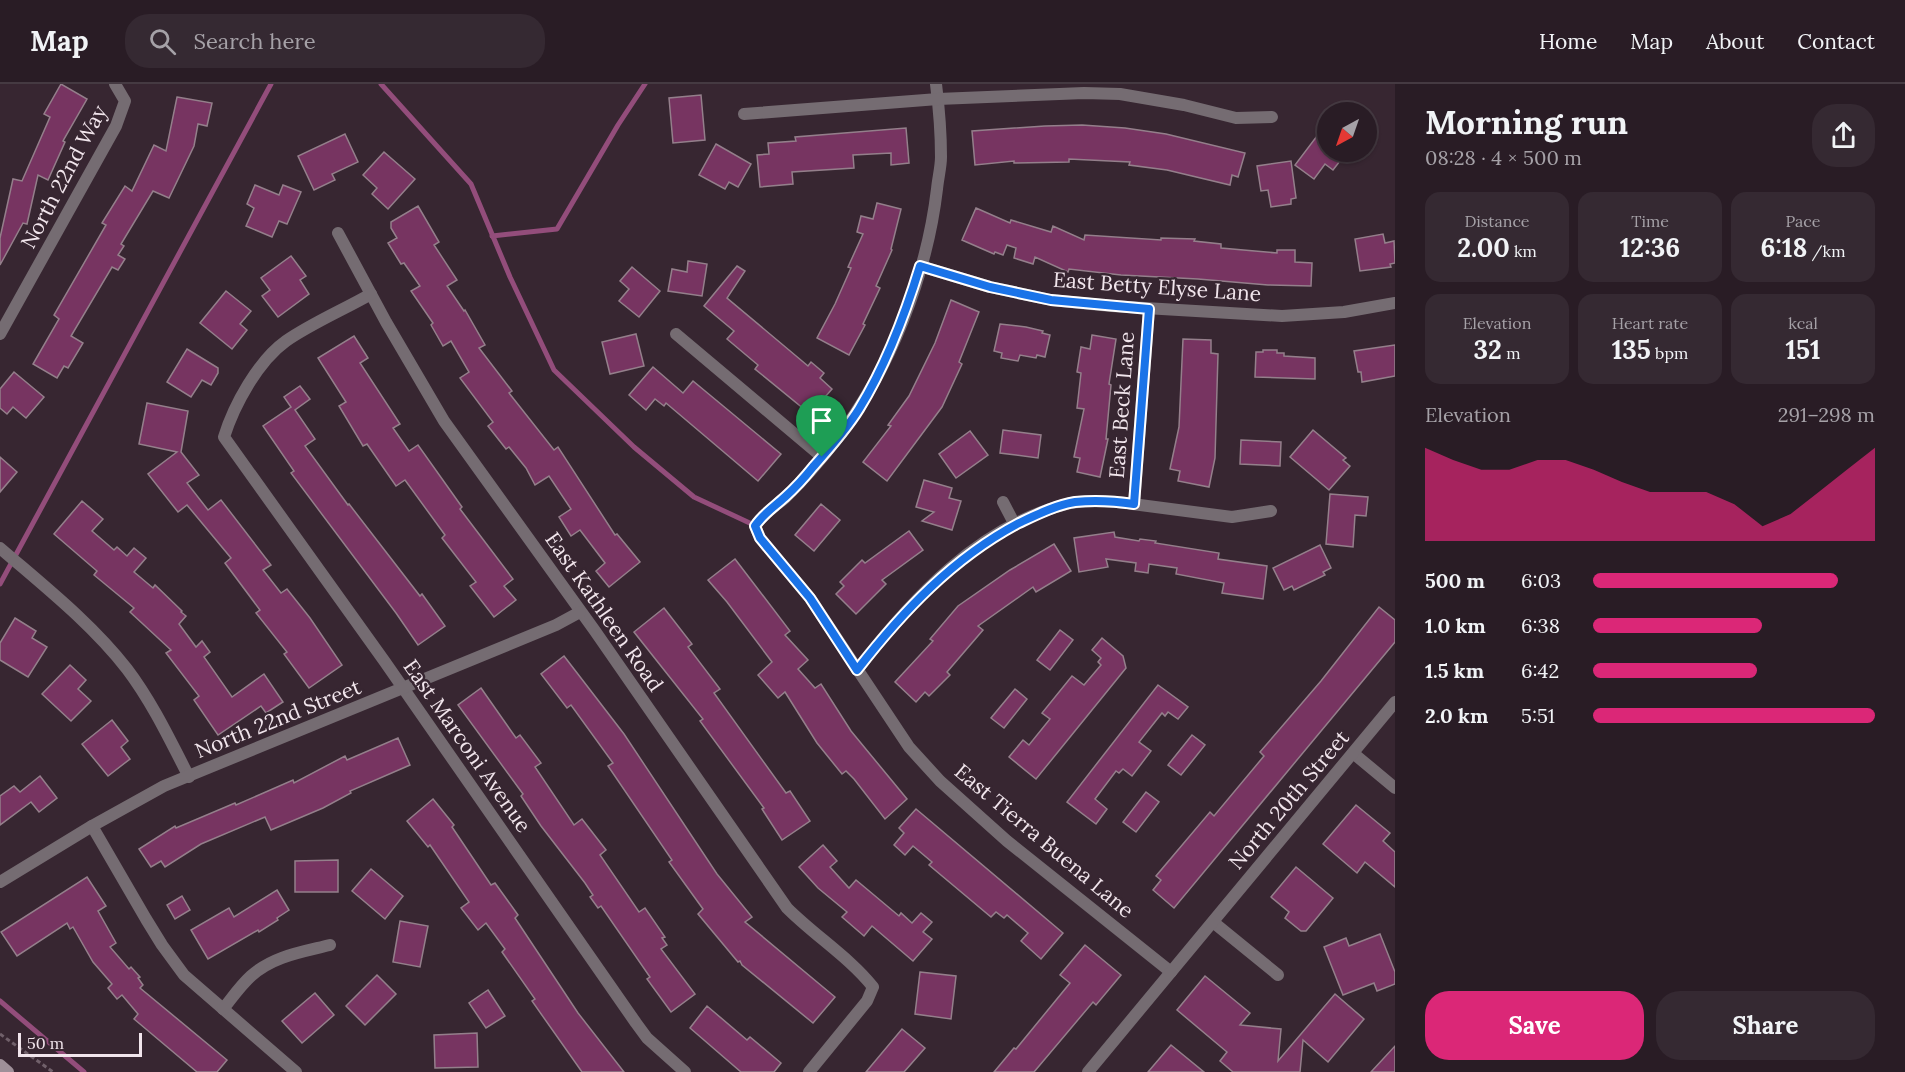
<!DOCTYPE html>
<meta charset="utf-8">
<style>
body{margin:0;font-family:Lora,serif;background:#352932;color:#f1f3f6;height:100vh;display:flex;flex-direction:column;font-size:22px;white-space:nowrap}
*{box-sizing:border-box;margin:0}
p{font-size:20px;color:#a5a1a7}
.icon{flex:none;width:33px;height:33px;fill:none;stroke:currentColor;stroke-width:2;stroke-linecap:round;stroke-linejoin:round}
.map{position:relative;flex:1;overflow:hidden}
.details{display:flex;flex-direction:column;background:#291c25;width:510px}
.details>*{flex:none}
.needle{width:39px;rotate:220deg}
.tools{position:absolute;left:1317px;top:18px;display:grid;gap:12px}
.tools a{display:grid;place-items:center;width:60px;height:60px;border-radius:50%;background:#291c25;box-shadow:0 2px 4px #0004,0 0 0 2px #453a42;font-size:30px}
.scale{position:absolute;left:18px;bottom:15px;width:124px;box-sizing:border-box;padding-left:6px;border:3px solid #f1e5ec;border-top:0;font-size:16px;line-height:21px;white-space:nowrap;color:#f1e5ec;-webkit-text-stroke:4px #372631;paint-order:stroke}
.pin{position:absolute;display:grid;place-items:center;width:51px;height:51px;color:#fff;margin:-62px -26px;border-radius:50% 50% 50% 0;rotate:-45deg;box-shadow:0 0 6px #0007}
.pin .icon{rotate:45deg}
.round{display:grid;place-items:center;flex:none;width:63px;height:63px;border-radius:24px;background:#352932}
.headline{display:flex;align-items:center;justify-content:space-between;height:102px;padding:0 30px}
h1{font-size:33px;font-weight:700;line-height:45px}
.metrics{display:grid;grid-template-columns:repeat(3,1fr);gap:9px;height:102px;padding:6px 30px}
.metrics div{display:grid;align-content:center;border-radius:15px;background:#352932;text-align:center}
.metrics b{font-size:26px;font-weight:700}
.metrics small{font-size:16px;font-weight:400}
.metrics p{font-size:16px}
.chart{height:168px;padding:12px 30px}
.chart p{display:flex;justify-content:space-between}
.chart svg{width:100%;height:108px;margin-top:6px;fill:#db2777;opacity:.7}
.button{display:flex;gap:12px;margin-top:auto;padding:12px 30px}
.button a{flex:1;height:69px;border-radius:24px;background:#db2777;color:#fff;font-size:24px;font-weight:700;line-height:69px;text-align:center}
.button a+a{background:#352932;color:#f1f3f6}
ul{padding:0 30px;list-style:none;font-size:20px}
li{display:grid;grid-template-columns:96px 72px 1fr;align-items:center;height:45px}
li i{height:15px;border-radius:8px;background:#db2777}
header{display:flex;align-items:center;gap:36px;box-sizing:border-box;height:84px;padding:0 30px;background:#291c25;border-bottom:2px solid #453a42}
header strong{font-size:28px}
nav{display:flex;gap:33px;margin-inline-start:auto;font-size:21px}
.search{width:420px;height:54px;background:#352932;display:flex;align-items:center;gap:15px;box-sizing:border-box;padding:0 21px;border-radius:24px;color:#a5a1a7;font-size:22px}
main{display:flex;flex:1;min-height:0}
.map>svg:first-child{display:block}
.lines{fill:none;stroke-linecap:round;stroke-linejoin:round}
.stream{stroke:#934d7b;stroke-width:5}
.building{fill:#773461;stroke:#947f8b;stroke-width:1.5}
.path{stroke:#70606a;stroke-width:3;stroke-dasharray:4.5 3;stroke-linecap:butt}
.minor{stroke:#756c72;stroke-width:12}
.tertiary{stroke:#756c72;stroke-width:12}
.secondary{stroke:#9f9099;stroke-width:12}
.route-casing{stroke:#fff;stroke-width:12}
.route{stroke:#1a73e8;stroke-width:8}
.labels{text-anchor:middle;stroke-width:5;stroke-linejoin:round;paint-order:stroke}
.street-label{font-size:21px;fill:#f1e5ec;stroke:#372631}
</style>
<header>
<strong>Map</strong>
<div class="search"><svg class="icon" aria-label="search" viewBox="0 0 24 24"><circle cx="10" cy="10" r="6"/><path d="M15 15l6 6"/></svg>Search here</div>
<nav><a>Home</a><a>Map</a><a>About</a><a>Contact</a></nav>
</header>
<main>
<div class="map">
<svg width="1395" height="988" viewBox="0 0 1395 988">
<rect width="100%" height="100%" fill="#372631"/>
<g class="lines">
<g class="stream">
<polyline points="381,0 471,100 510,193 554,286 634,363 694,413 754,441"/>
<polyline points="492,152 557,145 618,41 645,0"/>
<polyline points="0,500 271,0"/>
<polyline points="0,917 84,988"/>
</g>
</g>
<g class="building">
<polygon points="61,0 87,15 63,57 65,58 48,96 38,91 27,140 23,139 0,181 0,154 13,95 22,97 50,33 44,30"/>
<polygon points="701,11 705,56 673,59 669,14"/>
<polygon points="177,13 212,19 207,42 198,40 194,62 169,114 153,107 121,160 124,162 118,171 125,175 118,186 112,183 71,252 83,259 68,284 64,282 57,294 33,280 59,235 54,231 106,141 102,139 125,102 132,107 154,61 166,67"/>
<polygon points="1082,41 1125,44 1166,50 1245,69 1238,93 1232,91 1230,101 1167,86 1129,81 1130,78 1069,75 1069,78 1014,79 1014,77 975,81 972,47 1045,42"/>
<polygon points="906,44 909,79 891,81 891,69 853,71 854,84 792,88 793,100 760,103 757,71 769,70 768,59 796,57 795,53"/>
<polygon points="345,50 358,78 332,90 335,96 314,106 298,72"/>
<polygon points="1317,52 1328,60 1328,68 1347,68 1333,86 1325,80 1314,95 1295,81"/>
<polygon points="716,60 751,80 738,103 729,98 725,105 699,91"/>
<polygon points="384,68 415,95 388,125 372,110 377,104 363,91"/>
<polygon points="1291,77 1296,114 1291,115 1291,120 1271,123 1268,106 1261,107 1257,82"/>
<polygon points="255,101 279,111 283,101 301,108 287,140 279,137 272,153 246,142 254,124 247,120"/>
<polygon points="877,119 901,125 891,165 892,166 876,202 880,204 863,240 865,241 849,271 817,254 835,220 851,184 848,183 863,150 857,148 861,132 873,135"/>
<polygon points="418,122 439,158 434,161 457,196 447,202 464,227 465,226 485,261 479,264 512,307 509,309 554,366 558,363 615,451 617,450 640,478 609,503 596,487 605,479 580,446 571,452 559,433 571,425 549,392 535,401 526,384 509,363 506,365 488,342 493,338 460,294 469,288 451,257 443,262 431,241 433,239 411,207 420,202 404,179 401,180 388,159 397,154 391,144 391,138"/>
<polygon points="976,124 1010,139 1011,136 1051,148 1053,142 1084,156 1085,151 1161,156 1161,154 1195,155 1194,157 1221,160 1221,164 1277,169 1277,166 1295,166 1295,178 1312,179 1311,202 1268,201 1198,195 1121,191 1069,185 1068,188 1035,173 1033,180 1014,174 1016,164 1007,161 1003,171 995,168 994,170 962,156"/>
<polygon points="1383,150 1385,159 1394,157 1395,179 1390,180 1391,183 1360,187 1355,155"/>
<polygon points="291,172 306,192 300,196 309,210 278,233 262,212 270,206 261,194"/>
<polygon points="688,177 707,180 702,212 668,207 672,185 687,188"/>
<polygon points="737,182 745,187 727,214 808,282 811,278 824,289 820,294 832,305 810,330 755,285 758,281 727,255 734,247 704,222"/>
<polygon points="632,183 660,207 639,233 619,217 629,205 620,197"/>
<polygon points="226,207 251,227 240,240 247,246 232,265 200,239"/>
<polygon points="951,216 979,228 959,278 962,280 942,323 887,397 863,378 891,342 888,341 909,312 935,259"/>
<polygon points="1000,240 1026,243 1043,247 1042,249 1050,251 1045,273 1037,271 1036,274 1020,271 1018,277 1001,274 1002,269 994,267"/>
<polygon points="636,250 644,282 610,290 602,258"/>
<polygon points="1092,251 1116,255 1109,300 1111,301 1106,355 1108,355 1100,393 1077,388 1080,374 1074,373 1084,325 1077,324 1081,289 1077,288 1081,263 1090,265"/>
<polygon points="354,252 368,274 360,279 400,340 393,344 409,367 418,361 462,423 460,425 513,495 504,502 516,516 494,533 470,502 476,498 442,454 445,451 405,396 396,402 367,360 363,362 339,322 346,318 318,274"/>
<polygon points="1183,255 1211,256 1211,269 1218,270 1215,374 1209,403 1178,397 1180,387 1170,385 1179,343"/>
<polygon points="1395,261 1395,292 1362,298 1361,288 1358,288 1354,267"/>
<polygon points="187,265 218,284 218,289 211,301 202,296 191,313 167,298"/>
<polygon points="1263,266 1277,266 1277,269 1284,269 1284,272 1315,274 1315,295 1255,293 1256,268 1263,268"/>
<polygon points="653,283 683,309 693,297 781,370 758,397 666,319 664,322 655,315 646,326 629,311"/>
<polygon points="14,288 44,313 26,334 13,323 7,330 0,324 0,305"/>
<polygon points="300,302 310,315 295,326 315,355 305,362 348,421 349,420 420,512 422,510 445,542 418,561 396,529 291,389 294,387 263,342 291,323 284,313"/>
<polygon points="147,319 188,327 181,368 199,391 187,399 208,426 221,416 271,481 263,486 281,509 287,505 310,534 342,581 309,604 284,570 287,568 256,529 260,526 225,479 231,474 187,421 178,428 148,390 177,368 139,360"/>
<polygon points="1003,346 1041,351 1038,374 1000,369"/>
<polygon points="1313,346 1346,374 1343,376 1350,382 1329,406 1290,373"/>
<polygon points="970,347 988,371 956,394 939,370"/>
<polygon points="1241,356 1281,358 1280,382 1240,380"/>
<polygon points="0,373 17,388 0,408"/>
<polygon points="924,396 952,404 949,414 961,417 952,446 922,437 934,428 916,423"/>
<polygon points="1330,410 1368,413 1366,432 1355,431 1353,463 1326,460"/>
<polygon points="82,417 103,435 92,447 114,466 117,463 127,472 134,464 146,474 134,488 153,504 155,501 182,527 181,528 186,532 179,540 196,563 202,557 210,568 204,573 232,613 264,590 283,618 266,629 261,622 218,651 194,616 199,612 166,569 171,566 130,528 134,524 94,491 97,487 54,450"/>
<polygon points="821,420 840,436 814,467 795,451"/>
<polygon points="909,447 923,466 882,496 886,500 856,530 836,510 844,502 840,498 862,476 865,479"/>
<polygon points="1114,448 1115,453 1139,457 1140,455 1156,457 1155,459 1219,469 1218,475 1267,482 1263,515 1222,509 1224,499 1176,490 1177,484 1149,480 1148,489 1135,487 1136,479 1106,475 1108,483 1079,488 1074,454"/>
<polygon points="1054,460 1071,487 1036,508 1033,503 978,542 983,546 947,588 950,591 929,612 925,608 916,618 895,598 933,557 930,555 958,522 1010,486"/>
<polygon points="1320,461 1331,484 1323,488 1325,491 1294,506 1292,502 1284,506 1273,484"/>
<polygon points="735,475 790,547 785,551 808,576 798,585 815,604 821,600 851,647 907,715 885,735 854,695 846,687 842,690 817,659 785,608 778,614 758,591 772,578 727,518 708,496"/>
<polygon points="1379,523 1395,536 1395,558 1174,824 1153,806 1161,796 1156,792 1210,728 1214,732 1264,672 1260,668 1321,597"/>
<polygon points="664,524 692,560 688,563 720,605 714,609 786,709 790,707 810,737 782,756 762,725 764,724 700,637 703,635 634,548"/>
<polygon points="15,534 36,547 32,554 47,563 28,593 0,576 0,559"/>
<polygon points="1060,546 1073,556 1050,586 1037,576"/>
<polygon points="1102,554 1123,572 1126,584 1036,695 1009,673 1023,656 1029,661 1050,635 1042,629 1072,592 1084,601 1101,581 1098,578 1101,574 1092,566"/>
<polygon points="564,572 624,650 717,790 752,833 745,838 835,913 813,939 742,881 740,877 738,878 698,830 703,825 669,778 672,776 608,682 613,679 571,621 567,624 541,590"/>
<polygon points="70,581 86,596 78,605 91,617 71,637 42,610"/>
<polygon points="1158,601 1188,623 1178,635 1168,628 1165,632 1162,629 1139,658 1151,667 1132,692 1123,685 1119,689 1116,687 1095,715 1107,725 1096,740 1067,718"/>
<polygon points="481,604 516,654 520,651 541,679 535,683 574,741 582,735 606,766 600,771 639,828 645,824 665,853 662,854 667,861 661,865 695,910 671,928 647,895 650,893 601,822 598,824 590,813 593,811 585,799 541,742 521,712 523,710 458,621"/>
<polygon points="1015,605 1027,615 1004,644 991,634"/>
<polygon points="112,636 128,657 121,663 130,675 108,692 82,660"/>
<polygon points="1192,651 1205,661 1181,691 1168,681"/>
<polygon points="398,654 410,681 350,707 351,709 323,724 271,746 265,733 201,760 165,783 161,777 151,783 139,765 175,742 176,744 235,719 236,721 293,696 294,699 345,672 347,676"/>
<polygon points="40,692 57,714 39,728 31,718 0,741 0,712 14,702 20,708"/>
<polygon points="1146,708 1159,718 1136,748 1123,738"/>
<polygon points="433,715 454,741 452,743 491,801 495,799 518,831 515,834 578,929 624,988 582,988 532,917 535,915 502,868 505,865 486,839 478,846 461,824 469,818 430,761 428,763 407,737"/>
<polygon points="1356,721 1390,749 1383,757 1395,768 1395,803 1365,778 1357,789 1323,760"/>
<polygon points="916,725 1063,849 1041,875 1021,857 1028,849 1007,831 1004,834 996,828 991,833 929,781 932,778 913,762 905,771 894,761 904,749 899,744"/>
<polygon points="823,761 837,777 830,783 849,804 856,796 899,832 901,829 912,839 921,829 932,838 923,848 932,855 913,877 872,842 864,852 842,833 847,828 818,804 799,783"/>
<polygon points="338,776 338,808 295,808 295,777"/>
<polygon points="1296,783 1333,814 1306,847 1301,847 1285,834 1289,828 1271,813"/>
<polygon points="371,785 403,812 385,835 352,807"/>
<polygon points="87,793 106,822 98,827 116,859 110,863 129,885 131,883 140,893 138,894 143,901 140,904 227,976 217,988 197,988 134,935 138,930 122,911 117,915 108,904 112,900 93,878 73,843 70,845 67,839 17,872 1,848"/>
<polygon points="277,806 289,826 277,834 278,836 259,848 258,846 208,875 191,846 229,824 234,833"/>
<polygon points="182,812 190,826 175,835 167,821"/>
<polygon points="400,837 428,842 420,883 393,878"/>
<polygon points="1380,850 1395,888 1395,900 1377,907 1374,899 1343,911 1324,863 1346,854 1349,862"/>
<polygon points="1085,861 1121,891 1096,921 1093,918 1034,988 994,988 1014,964 1016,965 1070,899 1060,891"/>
<polygon points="920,888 956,892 951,935 915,930"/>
<polygon points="377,891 396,910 365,941 346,922"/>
<polygon points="1205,892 1250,929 1240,941 1281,945 1278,977 1335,910 1364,935 1328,978 1303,956 1300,988 1233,988 1220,977 1227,968 1177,926"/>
<polygon points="488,906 505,932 486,944 469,919"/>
<polygon points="315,909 334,931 302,959 282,937"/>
<polygon points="707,922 747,956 750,953 781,979 774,988 741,988 690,944"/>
<polygon points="902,945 925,964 904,988 866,988"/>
<polygon points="477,949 478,983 435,984 434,951"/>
<polygon points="1171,961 1204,988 1148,988"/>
<polygon points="1395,962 1395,988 1371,988"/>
</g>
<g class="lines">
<polyline class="path" points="0,950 53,988"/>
<g class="minor">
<path d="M 936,0 C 939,24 941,49 941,73 C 941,83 938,94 937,105 C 927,190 890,287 836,356 C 821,376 803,396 785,414 C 774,423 763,430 755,442 L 760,454 L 810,514 L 909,663 L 940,697 L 1007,757 L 1171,888"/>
<polyline points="744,30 938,15 1084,9 1120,10 1184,21 1236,34 1272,33"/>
<path d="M 338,149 L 386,238 L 444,337 L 595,547 L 787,824 C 815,852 849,873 873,903 L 867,917 L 809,988"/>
<polyline points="920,182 990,203 1051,216 1111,222 1282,232 1344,228 1395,219"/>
<path d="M 371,210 C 343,226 312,239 286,257 C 258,277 234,321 224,353 L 385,578 L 636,939 L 647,954 L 685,988"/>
<polyline points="0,250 116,42 125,17 115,0"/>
<polyline points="676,250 822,373"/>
<polyline points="1003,418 1015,441"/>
<polyline points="1134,420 1149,225"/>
<path d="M 0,464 C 44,502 91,539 127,585 C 152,618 170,656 189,693"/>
<path d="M 857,586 C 912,515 980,440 1071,419 C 1085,416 1102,417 1117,418 L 1232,433 L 1271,427"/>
<polyline points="1353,669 1395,704"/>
<polyline points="92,742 146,835 162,861 184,891 296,988"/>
<polyline points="0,798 92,742 164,702 556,541 580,528"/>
<polyline points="1213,838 1278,891"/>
<path d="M 223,925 C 232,914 240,902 251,892 C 273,872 302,868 330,861"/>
</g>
<polyline class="tertiary" points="1088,988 1395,618"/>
<polyline class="secondary" points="0,981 8,988"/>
</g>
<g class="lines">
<defs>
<path id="route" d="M 920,182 L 990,203 L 1051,216 L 1149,225 L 1134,420 C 1114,417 1094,416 1075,418 C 1056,421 1036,431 1019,439 C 953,474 903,527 857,586 L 810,514 L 760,454 L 755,442 C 763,430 774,423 785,413 C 795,404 805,393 813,383 C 829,365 846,346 859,325 C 886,281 905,231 920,182 Z"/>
</defs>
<use href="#route" class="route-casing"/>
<use href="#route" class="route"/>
</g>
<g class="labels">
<g class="street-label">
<text transform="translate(64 93) rotate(-62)" y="7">North 22nd Way</text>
<text transform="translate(1157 203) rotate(4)" y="7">East Betty Elyse Lane</text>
<text transform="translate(1122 321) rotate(-86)" y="7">East Beck Lane</text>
<text transform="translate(604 528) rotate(55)" y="7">East Kathleen Road</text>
<text transform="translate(278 635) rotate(-22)" y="7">North 22nd Street</text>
<text transform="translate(467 662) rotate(55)" y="7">East Marconi Avenue</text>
<text transform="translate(1289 716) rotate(-50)" y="7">North 20th Street</text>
<text transform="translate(1044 757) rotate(40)" y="7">East Tierra Buena Lane</text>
</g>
</g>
</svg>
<div class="tools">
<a><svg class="needle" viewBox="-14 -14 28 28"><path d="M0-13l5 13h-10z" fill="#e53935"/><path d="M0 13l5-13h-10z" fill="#a5a1a7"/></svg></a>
</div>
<div class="scale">50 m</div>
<div class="pin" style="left:822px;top:373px;background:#1e9e55"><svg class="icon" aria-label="arrive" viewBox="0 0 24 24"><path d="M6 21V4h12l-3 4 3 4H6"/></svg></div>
</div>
<section class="details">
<div class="headline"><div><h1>Morning run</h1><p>08:28 · 4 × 500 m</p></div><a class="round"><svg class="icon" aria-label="share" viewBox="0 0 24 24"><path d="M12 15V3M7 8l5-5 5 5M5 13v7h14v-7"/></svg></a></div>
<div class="metrics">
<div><p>Distance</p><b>2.00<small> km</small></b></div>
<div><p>Time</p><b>12:36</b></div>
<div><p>Pace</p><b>6:18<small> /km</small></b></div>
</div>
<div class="metrics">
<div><p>Elevation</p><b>32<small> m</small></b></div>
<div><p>Heart rate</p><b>135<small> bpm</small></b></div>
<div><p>kcal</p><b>151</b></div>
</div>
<div class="chart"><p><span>Elevation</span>291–298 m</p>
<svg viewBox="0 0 160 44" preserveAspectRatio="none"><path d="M0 44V6L10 11L20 15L30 15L40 11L50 11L60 15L70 20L80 24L90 24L100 24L110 29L120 38L130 33L140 24L150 15L160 6V44z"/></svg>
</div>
<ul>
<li><b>500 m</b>6:03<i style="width:87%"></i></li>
<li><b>1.0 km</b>6:38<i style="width:60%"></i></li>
<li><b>1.5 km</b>6:42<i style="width:58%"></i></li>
<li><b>2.0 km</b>5:51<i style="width:100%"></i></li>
</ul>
<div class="button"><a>Save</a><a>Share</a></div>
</section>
</main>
